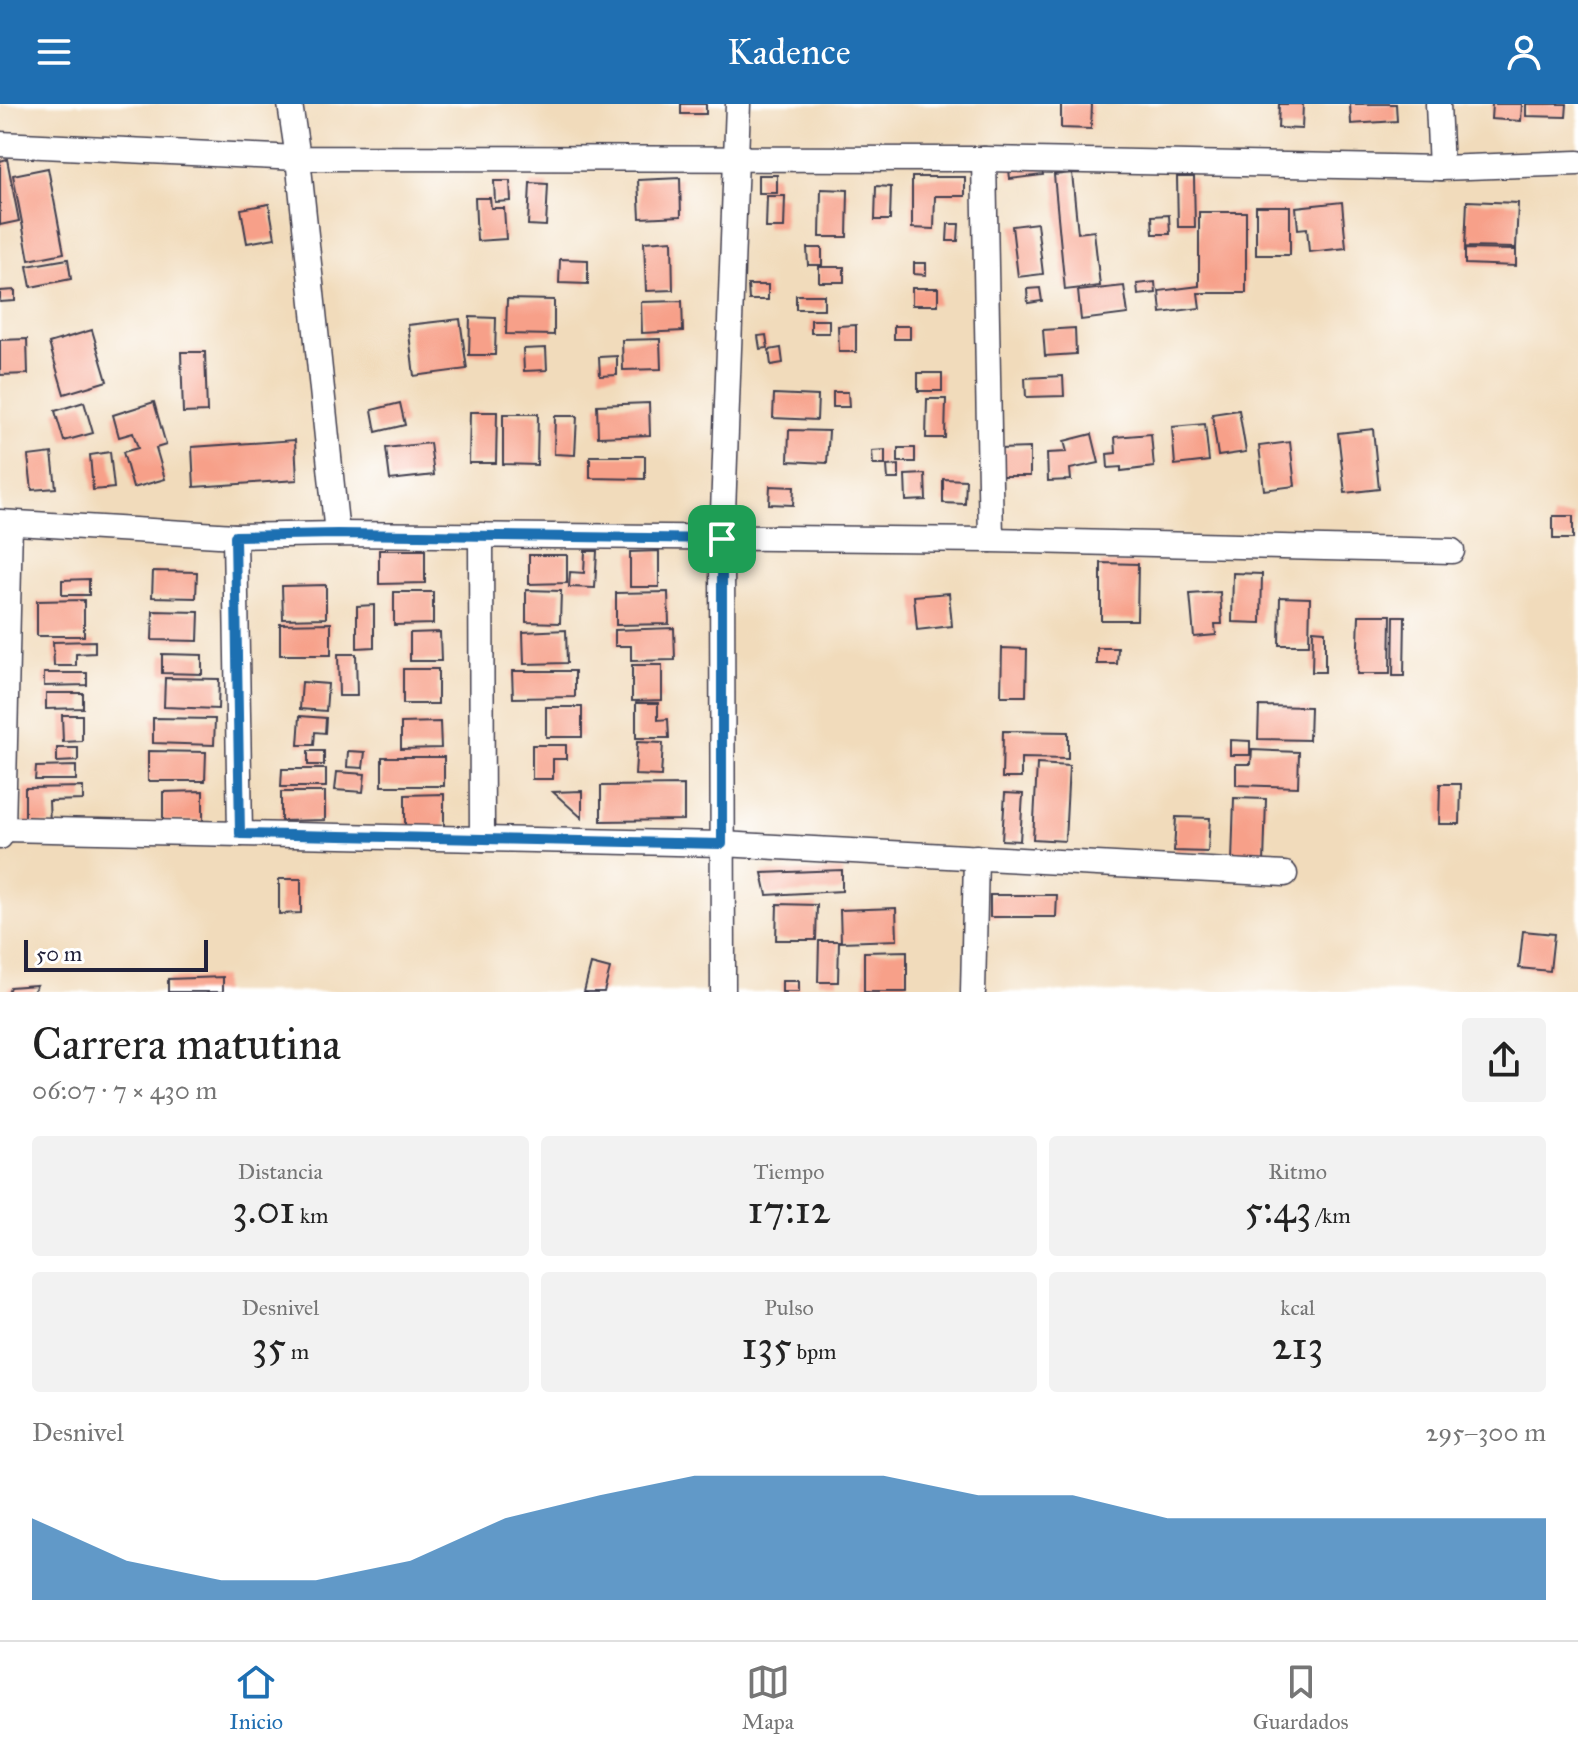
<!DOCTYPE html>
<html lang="es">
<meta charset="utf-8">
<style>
body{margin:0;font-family:"IM FELL Great Primer",serif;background:#f2f2f2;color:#222;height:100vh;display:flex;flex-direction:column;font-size:30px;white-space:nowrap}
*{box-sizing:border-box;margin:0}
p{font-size:26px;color:#767676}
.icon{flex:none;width:44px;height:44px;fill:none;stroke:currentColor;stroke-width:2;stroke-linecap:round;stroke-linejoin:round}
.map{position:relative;height:888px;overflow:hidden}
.panel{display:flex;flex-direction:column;background:#fff;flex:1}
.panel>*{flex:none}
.scale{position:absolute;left:24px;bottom:20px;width:184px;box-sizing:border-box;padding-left:8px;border:4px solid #22223b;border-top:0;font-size:22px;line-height:28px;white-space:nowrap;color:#22223b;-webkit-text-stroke:6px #fff;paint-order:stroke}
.pin{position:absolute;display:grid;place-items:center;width:68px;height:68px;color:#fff;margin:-34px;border-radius:16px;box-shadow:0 4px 12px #0006}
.round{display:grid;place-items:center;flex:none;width:84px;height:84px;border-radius:8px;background:#f2f2f2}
.headline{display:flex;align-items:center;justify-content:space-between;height:136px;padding:0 32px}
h1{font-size:44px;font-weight:600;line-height:60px}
.stats{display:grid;grid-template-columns:repeat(3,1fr);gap:12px;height:136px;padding:8px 32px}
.stats div{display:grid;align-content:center;border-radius:8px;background:#f2f2f2;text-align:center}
.stats b{font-size:40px;font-weight:600}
.stats small{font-size:22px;font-weight:400}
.stats p{font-size:22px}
.chart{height:224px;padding:16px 32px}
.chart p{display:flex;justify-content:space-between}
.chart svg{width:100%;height:144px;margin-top:8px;fill:#1f6fb2;opacity:.7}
header{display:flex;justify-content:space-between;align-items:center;height:104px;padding:0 32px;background:#1f6fb2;color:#fff;font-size:36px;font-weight:600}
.tabs{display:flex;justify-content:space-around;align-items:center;height:112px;border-top:2px solid #e0e0e0;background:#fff;font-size:22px;color:#767676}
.tabs a{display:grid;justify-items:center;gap:4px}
.tabs .active{color:#1f6fb2}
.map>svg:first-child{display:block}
.building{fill:#f7a089}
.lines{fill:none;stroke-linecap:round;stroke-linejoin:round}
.street-casing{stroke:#413e4e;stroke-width:27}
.street{stroke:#fff;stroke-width:24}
.route-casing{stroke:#fff;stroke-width:16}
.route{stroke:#1f6fb2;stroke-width:10}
</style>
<header><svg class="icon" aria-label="menu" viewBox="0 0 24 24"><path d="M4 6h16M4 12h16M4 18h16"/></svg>Kadence<svg class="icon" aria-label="person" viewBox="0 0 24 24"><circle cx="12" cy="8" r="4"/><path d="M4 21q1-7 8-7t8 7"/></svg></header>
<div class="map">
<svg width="1578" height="888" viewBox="0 0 1578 888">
<rect width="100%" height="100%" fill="#fff"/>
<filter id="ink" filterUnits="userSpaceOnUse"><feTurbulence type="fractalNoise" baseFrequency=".0125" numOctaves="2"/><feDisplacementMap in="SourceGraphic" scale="16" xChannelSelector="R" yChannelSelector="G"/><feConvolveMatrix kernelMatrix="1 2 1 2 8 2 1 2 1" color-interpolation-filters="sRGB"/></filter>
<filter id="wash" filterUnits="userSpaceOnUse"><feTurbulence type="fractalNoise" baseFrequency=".006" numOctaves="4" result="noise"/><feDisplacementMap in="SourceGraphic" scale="32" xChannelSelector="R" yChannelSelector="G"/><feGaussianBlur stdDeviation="1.8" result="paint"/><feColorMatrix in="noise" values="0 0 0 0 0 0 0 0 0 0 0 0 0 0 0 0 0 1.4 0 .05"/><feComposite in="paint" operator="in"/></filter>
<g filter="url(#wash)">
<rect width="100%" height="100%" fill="#f1dbbb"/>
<g id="blocks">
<g class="building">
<rect x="681" y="0" width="25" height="10"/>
<polygon points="1061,0 1092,0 1091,25 1061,24"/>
<polygon points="1279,0 1303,0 1302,25 1278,24"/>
<polygon points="1350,0 1396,0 1397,17 1351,20"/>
<polygon points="1492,0 1522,0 1521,17 1491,15"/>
<polygon points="1526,0 1567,0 1566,13 1526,12"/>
<polygon points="7,55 19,117 0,121 0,57"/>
<polygon points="1042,61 1043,71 1010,75 1009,65"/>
<polygon points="48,64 64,149 29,156 13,71"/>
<polygon points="1072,69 1078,129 1094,127 1100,182 1065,186 1054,71"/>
<rect x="758" y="71" width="19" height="18"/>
<polygon points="912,73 965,73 965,92 935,92 934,125 912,124"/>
<polygon points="1177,73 1194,73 1195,123 1178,123"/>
<polygon points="680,74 681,112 640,114 638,76"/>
<polygon points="494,77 510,77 511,97 495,98"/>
<polygon points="530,79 548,80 546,122 528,121"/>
<polygon points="876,82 891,83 890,116 875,116"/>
<polygon points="821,85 848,86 847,133 820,133"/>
<polygon points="767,92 785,92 784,124 766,124"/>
<polygon points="475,94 490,94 491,104 504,104 506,135 477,137"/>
<polygon points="1467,97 1518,99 1516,144 1465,143"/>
<polygon points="1342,98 1346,144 1309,148 1307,124 1298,125 1296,103"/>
<polygon points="269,100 275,134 247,139 241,105"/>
<rect x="1256" y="102" width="34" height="49"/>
<polygon points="1199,108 1246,108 1246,189 1198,189 1200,204 1161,209 1159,187 1199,182"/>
<polygon points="1169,111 1170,130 1153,130 1152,112"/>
<polygon points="1037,119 1043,170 1018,173 1012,122"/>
<polygon points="948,120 959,120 958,137 947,137"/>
<polygon points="672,136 673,186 646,187 644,138"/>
<polygon points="807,144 822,144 822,161 808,161"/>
<polygon points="1465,145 1516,146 1516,162 1465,160"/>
<polygon points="68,155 71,175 31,183 27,162"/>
<polygon points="560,155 588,156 588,180 559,179"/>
<polygon points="914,159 926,159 926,171 914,170"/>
<rect x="819" y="163" width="25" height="15"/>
<polygon points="1155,178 1156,189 1138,191 1137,180"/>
<polygon points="748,181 768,181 768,196 749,196"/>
<polygon points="1124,182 1128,210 1081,216 1078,187"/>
<rect x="912" y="184" width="26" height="17"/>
<polygon points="1040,184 1042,197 1028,199 1027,185"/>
<polygon points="15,186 15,197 0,198 0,187"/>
<rect x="796" y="191" width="28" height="14"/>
<polygon points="507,195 554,196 554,231 506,230"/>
<polygon points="682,197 683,227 642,229 641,198"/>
<polygon points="470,213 496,214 495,251 469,251"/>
<polygon points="460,215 467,265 414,272 408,221"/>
<rect x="811" y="216" width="18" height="13"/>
<polygon points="856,221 856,248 839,248 838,222"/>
<rect x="894" y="222" width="16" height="13"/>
<polygon points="1075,224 1076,250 1045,252 1043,226"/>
<polygon points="92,226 107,277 64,290 49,239"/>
<polygon points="766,231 768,244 760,245 758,232"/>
<polygon points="27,235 28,270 0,271 0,236"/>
<polygon points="660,235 661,265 623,266 622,236"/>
<polygon points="546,244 547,266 524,267 523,245"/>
<polygon points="781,244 783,259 771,261 769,246"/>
<polygon points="181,248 205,248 207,308 183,309"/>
<polygon points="617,252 617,271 600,272 599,253"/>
<rect x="918" y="269" width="24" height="18"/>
<polygon points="1063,272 1064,292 1026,293 1025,274"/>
<polygon points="833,288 848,288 849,303 833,303"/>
<polygon points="774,290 818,292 817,316 773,314"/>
<polygon points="927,295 946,295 945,334 926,334"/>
<polygon points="84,298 93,329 64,337 55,307"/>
<polygon points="154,298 166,341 156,344 165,375 133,384 123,348 138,344 133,329 119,333 113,311"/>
<polygon points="400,299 405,321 376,328 372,306"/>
<polygon points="649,299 650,331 598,333 597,301"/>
<polygon points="1239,306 1246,348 1218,352 1212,310"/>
<polygon points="470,308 497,308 496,359 469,359"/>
<polygon points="503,310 538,310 537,361 503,360"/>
<polygon points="555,312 577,312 575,351 554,350"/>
<polygon points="1205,320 1209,357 1175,361 1172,323"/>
<polygon points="1373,325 1379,385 1345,389 1338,329"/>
<polygon points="789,326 829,327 827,359 788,357"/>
<polygon points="1092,330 1099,359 1070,365 1071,376 1048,377 1047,349 1067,348 1064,337"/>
<polygon points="1151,330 1154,363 1121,367 1121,363 1108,364 1107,350 1116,349 1115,333"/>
<polygon points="295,336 297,376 194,383 192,343"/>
<polygon points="1290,338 1295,382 1264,386 1259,342"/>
<polygon points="430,339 434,371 390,376 386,344"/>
<rect x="898" y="344" width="17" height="14"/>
<polygon points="1030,344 1030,372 1001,372 1000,345"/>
<polygon points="885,346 885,361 873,361 872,347"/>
<polygon points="110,348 114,384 93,386 90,351"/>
<polygon points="52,349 56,384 32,386 28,352"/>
<polygon points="590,352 645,352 645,375 590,374"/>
<polygon points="899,361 899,375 888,375 887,362"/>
<polygon points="925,370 926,396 906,397 905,371"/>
<polygon points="943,375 966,376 965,400 943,399"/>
<polygon points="770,382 794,383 793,401 769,400"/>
<rect x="1553" y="412" width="20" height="23"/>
<polygon points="379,446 425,446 425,479 379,480"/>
<polygon points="585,447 597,447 595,484 569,483 570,468 584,469"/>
<polygon points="659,447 659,483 630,483 630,448"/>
<polygon points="529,451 567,451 567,479 529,480"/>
<polygon points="1101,459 1138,460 1137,516 1101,516"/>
<polygon points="153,467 197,468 196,494 152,493"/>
<polygon points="1233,469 1262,470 1261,519 1232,518"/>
<polygon points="89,475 89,491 62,491 62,476"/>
<polygon points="326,481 326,514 283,515 282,482"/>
<polygon points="526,486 561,487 560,519 526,518"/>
<polygon points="394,488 433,488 433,520 394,521"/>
<polygon points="668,488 669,520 616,521 616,489"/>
<polygon points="1220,488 1222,520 1215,520 1216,531 1194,533 1190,490"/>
<polygon points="949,489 952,522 917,526 914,492"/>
<polygon points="1280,493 1310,494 1309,541 1279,541"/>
<polygon points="84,496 84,532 37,532 37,497"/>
<polygon points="374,501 374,543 357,544 357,502"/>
<polygon points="153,507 199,508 198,537 152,536"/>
<polygon points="1359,511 1391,511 1390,570 1357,570"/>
<polygon points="1394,512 1405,512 1404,572 1393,572"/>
<polygon points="331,519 331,551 280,551 280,520"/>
<polygon points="674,524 675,556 631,557 631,542 615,542 615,526"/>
<polygon points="566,526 567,559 524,560 523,528"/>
<polygon points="1313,526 1325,527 1325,568 1312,568"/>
<polygon points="440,528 441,557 410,557 410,529"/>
<polygon points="95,537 95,549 76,550 76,562 54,562 53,538"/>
<polygon points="1002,544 1027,545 1026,592 1001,592"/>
<polygon points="1097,544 1118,544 1117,560 1097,560"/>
<polygon points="162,550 202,551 202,570 162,569"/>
<polygon points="338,550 356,550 357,592 339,592"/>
<polygon points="632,561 662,561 662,596 632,597"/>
<rect x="403" y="565" width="35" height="35"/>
<polygon points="512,567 575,567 575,593 513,594"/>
<polygon points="44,569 87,569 87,581 44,582"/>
<polygon points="165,574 219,575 218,605 164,603"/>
<polygon points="302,578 328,580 326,607 300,605"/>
<polygon points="46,589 83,589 83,604 46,605"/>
<polygon points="636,599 658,599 658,616 668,615 669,634 636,634"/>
<polygon points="1259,602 1310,603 1309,636 1258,635"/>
<rect x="546" y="603" width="36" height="30"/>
<polygon points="62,611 82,611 82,637 63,638"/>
<polygon points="300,612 326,614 325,629 315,628 314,641 298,641"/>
<polygon points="153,614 215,615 214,641 153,639"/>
<polygon points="440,618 441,644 401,645 401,619"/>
<polygon points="1003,627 1068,628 1068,655 1021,654 1021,674 1002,674"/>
<polygon points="1230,636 1250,637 1250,651 1230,651"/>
<polygon points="637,638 663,639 661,672 635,671"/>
<polygon points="532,641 566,641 566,655 553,655 553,675 532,675"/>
<polygon points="57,644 78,644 78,657 57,658"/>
<polygon points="1252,646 1299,648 1298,683 1236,681 1236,660 1251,660"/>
<polygon points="148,647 206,648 205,677 148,677"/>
<rect x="308" y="647" width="16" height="14"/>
<polygon points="348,647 365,648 363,664 347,663"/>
<rect x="382" y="653" width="62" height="29"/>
<polygon points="1037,660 1069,662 1065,737 1033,735"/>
<polygon points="76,662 76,676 35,676 36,663"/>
<polygon points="282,665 326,665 326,683 281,683"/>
<polygon points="337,668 365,670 363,688 335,686"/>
<polygon points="1440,680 1461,680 1460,720 1439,720"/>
<polygon points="684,681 684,716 601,717 601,682"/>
<polygon points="83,683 83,696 49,697 50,720 25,720 25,684"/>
<polygon points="203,687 203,717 163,717 163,688"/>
<polygon points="582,687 582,714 553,688"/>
<polygon points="281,688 325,688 325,716 281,717"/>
<polygon points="1005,689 1023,690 1020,737 1002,736"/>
<polygon points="444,690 444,723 405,723 405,691"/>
<polygon points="1234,694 1266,695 1264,759 1232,758"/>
<polygon points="1176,713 1210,714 1208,748 1174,747"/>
<polygon points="842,766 842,787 767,791 762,769"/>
<polygon points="279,775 301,775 301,809 279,810"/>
<polygon points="990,791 1057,791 1056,813 990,813"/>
<polygon points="777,800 817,801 816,836 776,836"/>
<polygon points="896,804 897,836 841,838 840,806"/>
<polygon points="1523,827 1554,830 1550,867 1519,864"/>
<polygon points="819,837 839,837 838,878 818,878"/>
<polygon points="907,847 907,888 864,888 864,848"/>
<polygon points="591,860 610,865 604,888 584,888"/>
<polygon points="223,873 223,888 168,888 168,875"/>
<rect x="782" y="877" width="17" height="11"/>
<polygon points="37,881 33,888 8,888 10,883"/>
</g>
</g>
</g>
<g filter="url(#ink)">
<use href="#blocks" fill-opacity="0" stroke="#413e4e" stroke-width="2"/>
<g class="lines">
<defs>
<g id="street">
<polyline points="290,0 298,54 337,430"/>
<polyline points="1438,0 1441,64"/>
<polyline points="0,40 298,54 984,55 1441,64 1578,59"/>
<polyline points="984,55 991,436"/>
<polyline points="0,418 235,432 337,430 991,436 1452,447"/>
<polyline points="481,431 482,735"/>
<polyline points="235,432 240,730"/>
<polyline points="3,725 722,740 1285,770"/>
<polyline points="0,733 3,725 10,419"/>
<polyline points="723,888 722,435 738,0"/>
<polyline points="973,888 976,753"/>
</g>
</defs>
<use href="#street" class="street-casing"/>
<use href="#street" class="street"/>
</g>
</g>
<g class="lines" filter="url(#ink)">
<defs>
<polygon id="route" points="337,430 722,435 722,740 240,730 235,432"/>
</defs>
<use href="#route" class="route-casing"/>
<use href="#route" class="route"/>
</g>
</svg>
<div class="scale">50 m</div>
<div class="pin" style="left:722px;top:435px;background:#1e9e55"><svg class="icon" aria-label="arrive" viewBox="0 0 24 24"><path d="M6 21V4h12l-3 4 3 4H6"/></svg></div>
</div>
<section class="panel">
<div class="headline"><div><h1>Carrera matutina</h1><p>06:07 · 7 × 430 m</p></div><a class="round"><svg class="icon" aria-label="share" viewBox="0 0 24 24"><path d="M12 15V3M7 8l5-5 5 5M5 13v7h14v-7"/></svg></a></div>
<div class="stats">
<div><p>Distancia</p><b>3.01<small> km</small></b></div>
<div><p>Tiempo</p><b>17:12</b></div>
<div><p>Ritmo</p><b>5:43<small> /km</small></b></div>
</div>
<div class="stats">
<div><p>Desnivel</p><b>35<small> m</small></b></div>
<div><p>Pulso</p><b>135<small> bpm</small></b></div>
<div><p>kcal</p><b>213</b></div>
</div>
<div class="chart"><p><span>Desnivel</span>295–300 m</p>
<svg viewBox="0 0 160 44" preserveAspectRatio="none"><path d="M0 44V19L10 32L20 38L30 38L40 32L50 19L60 12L70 6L80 6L90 6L100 12L110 12L120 19L130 19L140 19L150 19L160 19V44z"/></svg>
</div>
</section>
<nav class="tabs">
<a class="active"><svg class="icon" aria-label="home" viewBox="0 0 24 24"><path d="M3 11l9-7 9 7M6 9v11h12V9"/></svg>Inicio</a>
<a><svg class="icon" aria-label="map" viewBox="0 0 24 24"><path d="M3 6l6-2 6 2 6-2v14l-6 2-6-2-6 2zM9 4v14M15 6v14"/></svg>Mapa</a>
<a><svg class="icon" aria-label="saved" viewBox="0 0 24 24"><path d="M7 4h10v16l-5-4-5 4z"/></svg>Guardados</a>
</nav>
